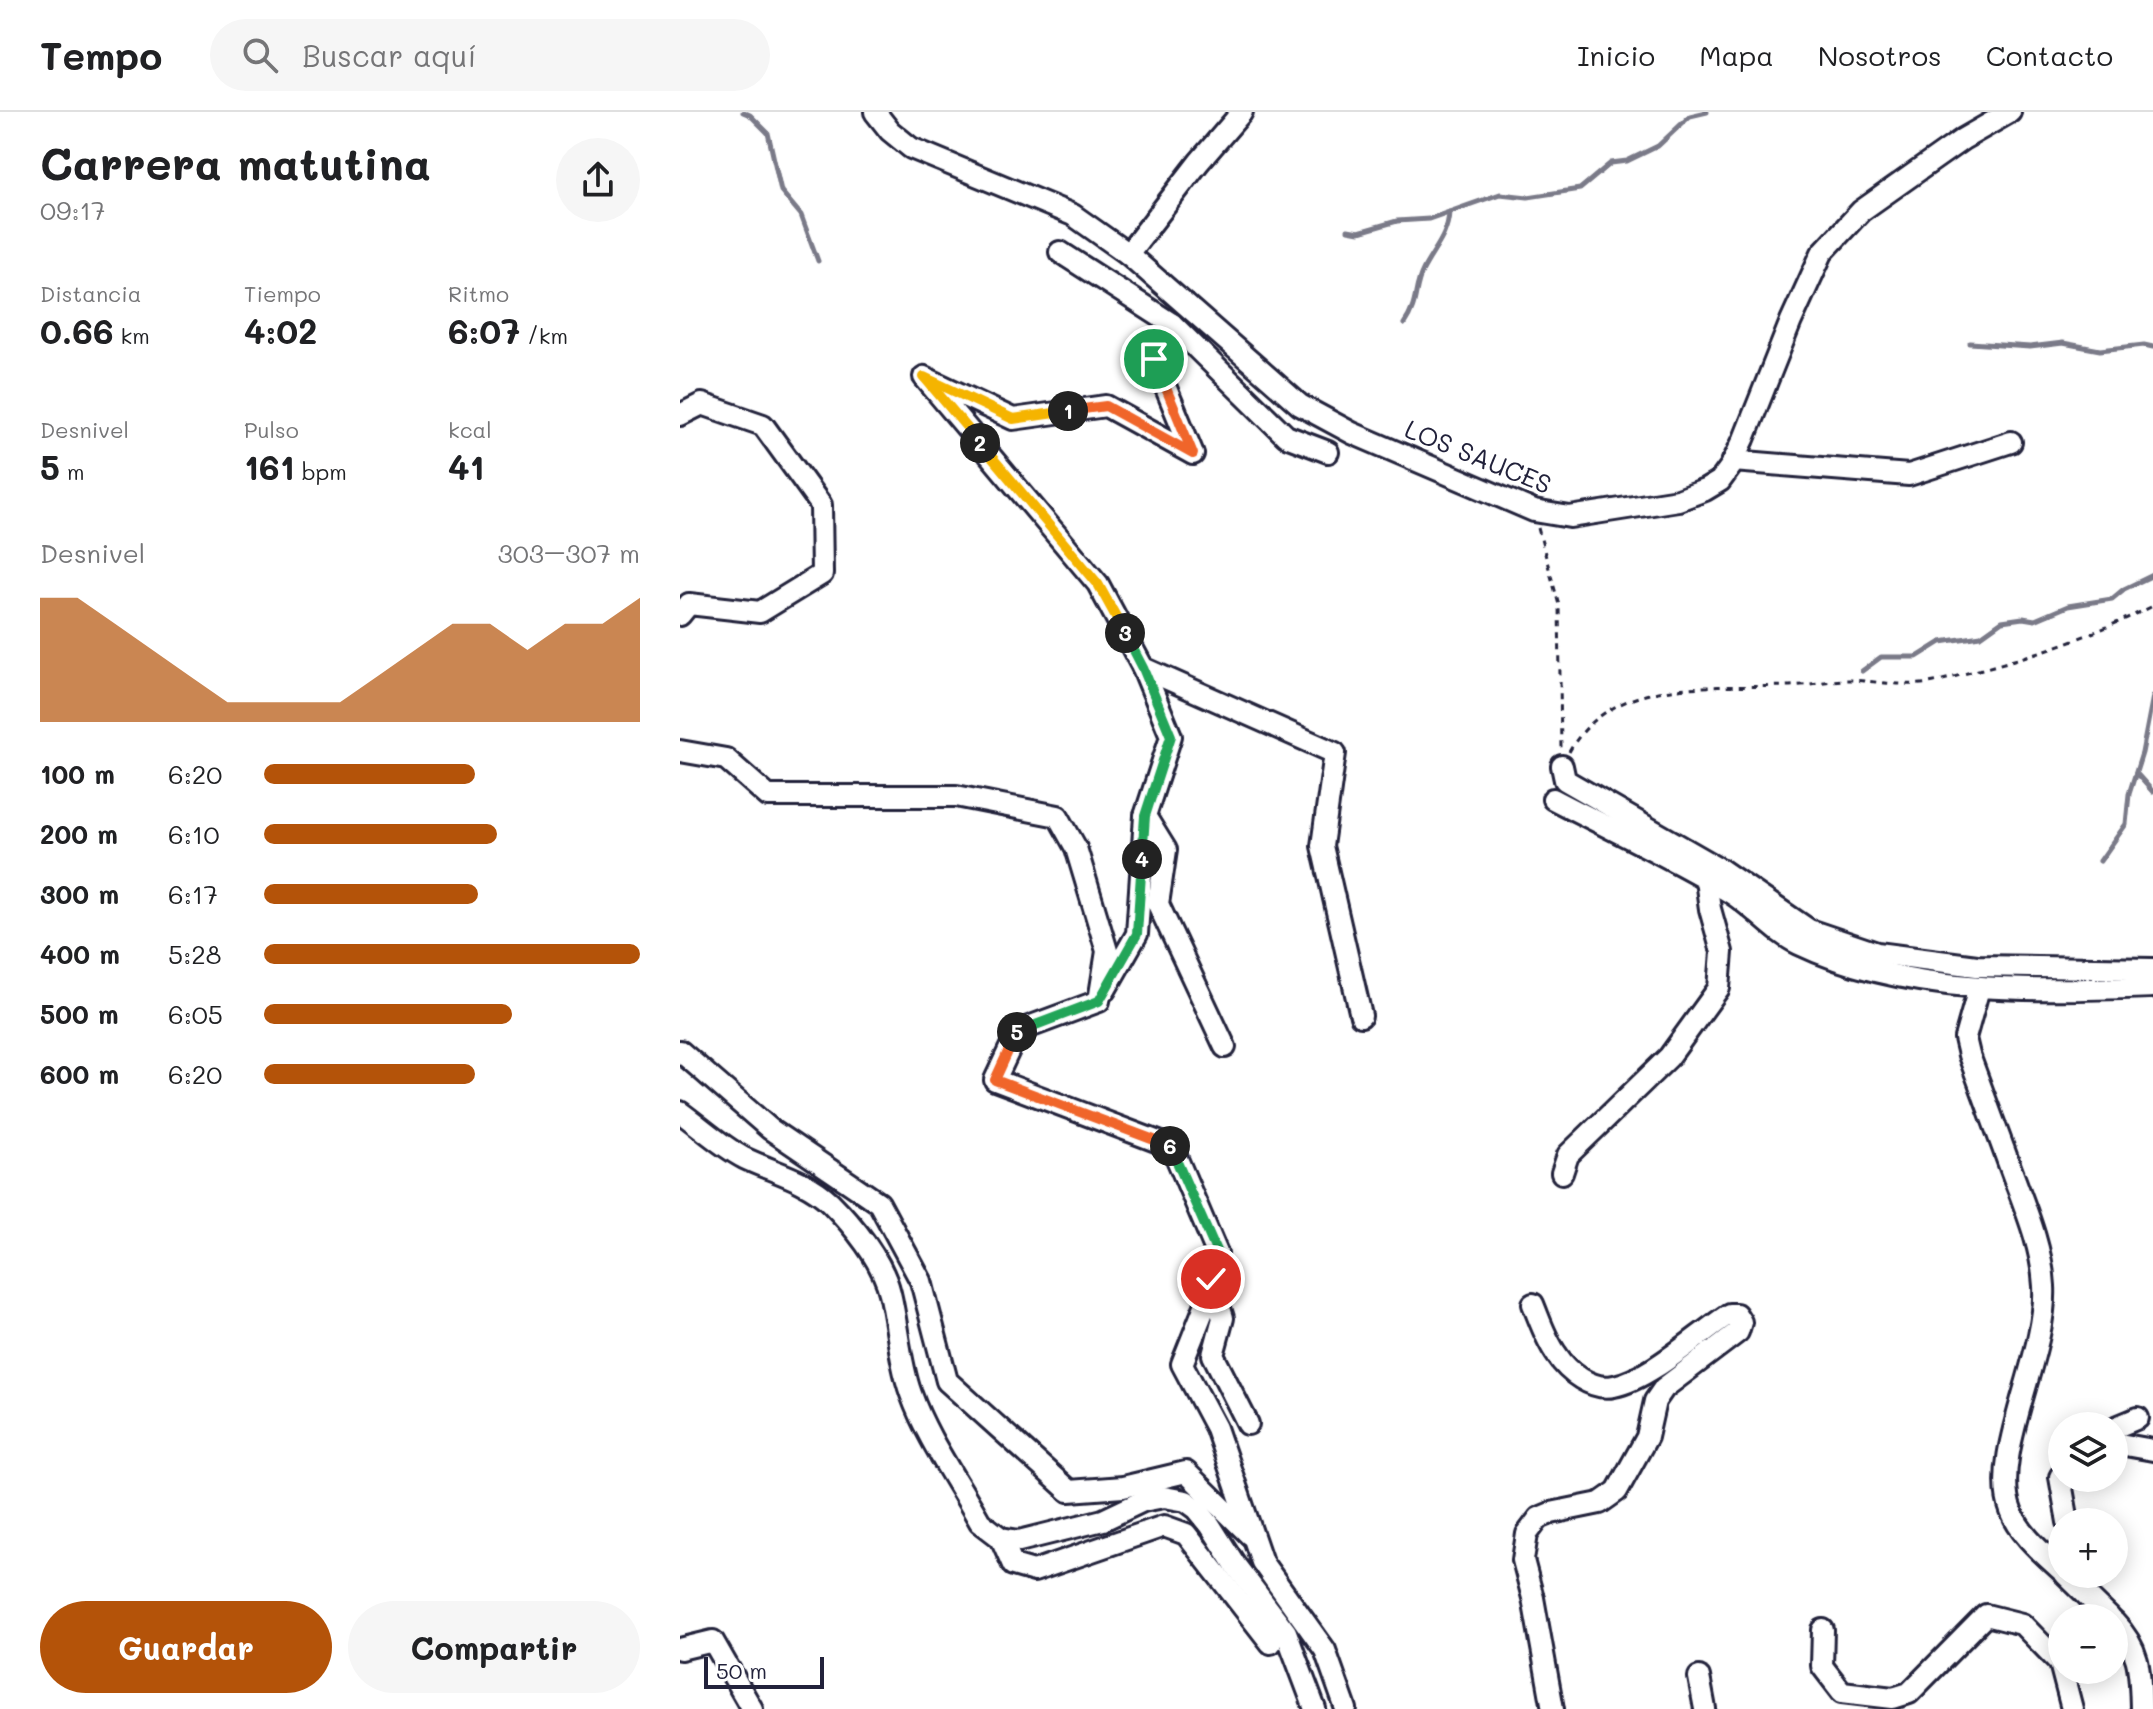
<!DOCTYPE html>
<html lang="es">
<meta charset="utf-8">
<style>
body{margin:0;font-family:Mali,sans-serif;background:#f6f6f6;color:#202124;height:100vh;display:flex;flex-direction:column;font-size:30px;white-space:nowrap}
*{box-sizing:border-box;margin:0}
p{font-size:26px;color:#757577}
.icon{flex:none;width:44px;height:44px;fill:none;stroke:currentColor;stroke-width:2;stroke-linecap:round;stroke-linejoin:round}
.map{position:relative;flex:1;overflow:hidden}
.side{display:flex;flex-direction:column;background:#fff;width:680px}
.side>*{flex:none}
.tools{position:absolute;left:1368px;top:1300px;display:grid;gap:16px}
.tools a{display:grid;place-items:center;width:80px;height:80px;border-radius:50%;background:#fff;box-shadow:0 4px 20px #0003;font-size:40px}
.scale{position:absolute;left:24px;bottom:20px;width:120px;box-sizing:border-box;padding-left:8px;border:4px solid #22223b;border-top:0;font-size:22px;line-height:28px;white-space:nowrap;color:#22223b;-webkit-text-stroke:6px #fff;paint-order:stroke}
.pin{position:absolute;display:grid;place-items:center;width:68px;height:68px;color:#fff;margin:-34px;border:4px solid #fff;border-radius:50%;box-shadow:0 2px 8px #0007}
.km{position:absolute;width:40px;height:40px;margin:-20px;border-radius:50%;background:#222;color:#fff;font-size:22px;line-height:40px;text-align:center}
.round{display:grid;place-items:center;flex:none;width:84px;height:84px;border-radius:42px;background:#f6f6f6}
.head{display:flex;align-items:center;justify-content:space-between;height:136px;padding:0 40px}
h1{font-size:44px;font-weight:700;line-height:60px}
.metrics{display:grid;grid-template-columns:repeat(3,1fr);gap:12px;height:136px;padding:8px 40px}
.metrics div{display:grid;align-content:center}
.metrics b{font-size:34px;font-weight:700}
.metrics small{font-size:22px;font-weight:400}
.metrics p{font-size:22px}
.chart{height:224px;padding:16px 40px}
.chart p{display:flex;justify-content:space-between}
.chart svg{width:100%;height:144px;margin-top:8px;fill:#b45309;opacity:.7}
.button{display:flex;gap:16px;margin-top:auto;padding:16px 40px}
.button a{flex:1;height:92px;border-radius:48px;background:#b45309;color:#fff;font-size:32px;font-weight:700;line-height:92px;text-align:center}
.button a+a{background:#f6f6f6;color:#202124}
ul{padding:0 40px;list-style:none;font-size:26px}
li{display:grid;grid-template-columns:128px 96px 1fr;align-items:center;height:60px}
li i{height:20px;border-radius:10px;background:#b45309}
header{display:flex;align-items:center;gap:48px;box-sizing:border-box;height:112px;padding:0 40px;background:#fff;border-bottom:2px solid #e0e0e0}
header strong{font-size:38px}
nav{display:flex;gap:44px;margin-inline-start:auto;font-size:28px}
.search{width:560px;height:72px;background:#f6f6f6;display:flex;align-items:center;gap:20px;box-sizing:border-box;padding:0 28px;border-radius:44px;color:#757577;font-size:30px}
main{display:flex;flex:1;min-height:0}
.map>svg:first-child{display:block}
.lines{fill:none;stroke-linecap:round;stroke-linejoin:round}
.stream{stroke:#7a7a88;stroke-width:5}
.minor-casing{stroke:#22223b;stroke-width:26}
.path{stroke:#22223b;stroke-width:3;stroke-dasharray:6 6;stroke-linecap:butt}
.minor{stroke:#fff;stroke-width:20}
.split-1-casing{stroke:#fff;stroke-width:16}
.split-2-casing{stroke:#fff;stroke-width:16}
.split-3-casing{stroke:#fff;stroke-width:16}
.split-4-casing{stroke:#fff;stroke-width:16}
.split-5-casing{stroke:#fff;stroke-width:16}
.split-6-casing{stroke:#fff;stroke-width:16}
.split-7-casing{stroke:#fff;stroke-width:16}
.split-1{stroke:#f0652b;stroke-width:10}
.split-2{stroke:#f5b400;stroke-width:10}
.split-3{stroke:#f5b400;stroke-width:10}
.split-4{stroke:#22a559;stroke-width:10}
.split-5{stroke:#22a559;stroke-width:10}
.split-6{stroke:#f0652b;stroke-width:10}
.split-7{stroke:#22a559;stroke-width:10}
.labels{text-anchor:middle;stroke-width:6;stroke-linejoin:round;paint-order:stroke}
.street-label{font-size:26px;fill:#22223b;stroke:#fff}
</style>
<header>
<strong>Tempo</strong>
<div class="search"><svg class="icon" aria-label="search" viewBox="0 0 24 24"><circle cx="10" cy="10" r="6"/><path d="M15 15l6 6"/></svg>Buscar aquí</div>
<nav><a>Inicio</a><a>Mapa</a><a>Nosotros</a><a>Contacto</a></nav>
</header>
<main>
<section class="side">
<div class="head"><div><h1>Carrera matutina</h1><p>09:17</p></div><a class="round"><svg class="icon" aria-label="share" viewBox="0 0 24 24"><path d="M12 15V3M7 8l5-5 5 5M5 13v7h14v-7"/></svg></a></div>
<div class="metrics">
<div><p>Distancia</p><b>0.66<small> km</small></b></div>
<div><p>Tiempo</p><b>4:02</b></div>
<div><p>Ritmo</p><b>6:07<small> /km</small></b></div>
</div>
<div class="metrics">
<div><p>Desnivel</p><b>5<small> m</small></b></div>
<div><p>Pulso</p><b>161<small> bpm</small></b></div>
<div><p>kcal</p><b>41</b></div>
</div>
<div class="chart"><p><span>Desnivel</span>303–307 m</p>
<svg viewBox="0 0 160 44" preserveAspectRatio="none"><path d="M0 44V6L10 6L20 14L30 22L40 30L50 38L60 38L70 38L80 38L90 30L100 22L110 14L120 14L130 22L140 14L150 14L160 6V44z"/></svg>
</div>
<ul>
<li><b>100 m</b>6:20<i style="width:56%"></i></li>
<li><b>200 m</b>6:10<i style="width:62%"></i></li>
<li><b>300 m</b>6:17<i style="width:57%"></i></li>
<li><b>400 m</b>5:28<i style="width:100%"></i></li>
<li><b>500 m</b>6:05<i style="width:66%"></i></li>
<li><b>600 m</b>6:20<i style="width:56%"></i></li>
</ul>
<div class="button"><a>Guardar</a><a>Compartir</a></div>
</section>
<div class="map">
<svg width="1473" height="1597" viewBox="0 0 1473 1597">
<rect width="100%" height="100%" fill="#fff"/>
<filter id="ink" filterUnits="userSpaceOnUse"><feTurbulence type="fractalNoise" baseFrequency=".0125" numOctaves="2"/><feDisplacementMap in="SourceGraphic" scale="16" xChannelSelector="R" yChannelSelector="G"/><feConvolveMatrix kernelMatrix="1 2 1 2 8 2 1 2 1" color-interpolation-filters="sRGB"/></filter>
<g filter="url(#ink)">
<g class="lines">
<g class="stream">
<polyline points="63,0 70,3 88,21 101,79 121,103 138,149"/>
<polyline points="668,118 679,120 717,109 749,107 820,82 848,85 900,77 931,51 947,49 978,34 1010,4 1027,0"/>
<path d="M 724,212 C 739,190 733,178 743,158 C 753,138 768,124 769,100"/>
<polyline points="1290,231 1350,235 1383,231 1420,238 1464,233 1473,235"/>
<polyline points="1182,559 1201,545 1237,545 1261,530 1301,524 1322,509 1343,506 1355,508 1388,494 1432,487 1444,477 1473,463"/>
<polyline points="1456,661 1473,680"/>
<polyline points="1420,749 1446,712 1449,682 1462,641 1473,584"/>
</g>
<defs>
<g id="minor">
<polyline points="195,0 210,19 231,36 393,103 448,142 620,293 672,321 854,399 890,405 998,388 1025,378 1040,369 1051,354 1064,327 1111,209 1142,141 1181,99 1283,27 1330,0"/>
<polyline points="380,140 492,212 606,324 648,340"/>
<polyline points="448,142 519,50 562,0"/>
<polyline points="0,303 22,292 83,313 141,393 142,462 80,500 9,492 0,503"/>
<polyline points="1053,349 1229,363 1331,330"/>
<polyline points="463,556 655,641 642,734 681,904"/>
<polyline points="0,639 46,647 88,684 276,684 378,704 396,736 427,839 419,889 338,919 315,968 492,1035 537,1141 527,1189 502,1252 536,1316 582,1450 645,1538 666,1597"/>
<polyline points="882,654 885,668 1040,757 1129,818 1197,841 1297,854 1473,857"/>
<path d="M 873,687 C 932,718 994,746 1051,781 C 1075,796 1094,820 1119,832 C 1228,884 1356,879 1473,875"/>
<polyline points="465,704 486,738 478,792 545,935"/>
<path d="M 1299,876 L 1285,926 L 1289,943 C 1304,983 1318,1023 1333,1063 C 1346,1098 1362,1136 1364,1174 C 1368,1242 1309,1343 1331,1399 C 1340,1423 1364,1442 1382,1459"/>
<polyline points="425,878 457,822 465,704 491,624 463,556 418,472 244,265 333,307 426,294 513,342 474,247 492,212"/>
<polyline points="0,939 90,1017 199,1091 241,1169 267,1269 389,1379 443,1375 506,1360 570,1423"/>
<path d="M 0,1000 C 21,1015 41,1034 64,1046 C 93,1060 126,1067 150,1090 C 173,1113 202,1148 210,1181 C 218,1214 219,1249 231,1282 C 247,1327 277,1368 300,1410 L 321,1426 L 339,1429 L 423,1408 L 463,1389 L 484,1385 L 506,1389 L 517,1397 L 530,1413 L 556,1454 L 606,1520 L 635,1597"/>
<polyline points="882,1061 888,1043 989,945 1039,876 1042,840 1030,797 1026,768"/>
<polyline points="532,1171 543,1206 533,1243 568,1312"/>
<path d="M 853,1192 C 860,1209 866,1228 877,1243 C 888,1260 912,1279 934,1274 C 970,1267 1017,1223 1049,1202 L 1056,1202 L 1061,1210 L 1058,1220 L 984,1276 L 975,1289 L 967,1325 L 937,1379 L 920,1391 L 871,1401 L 859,1406 L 847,1422 L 843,1448 L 853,1486 L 873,1597"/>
<polyline points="1434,1316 1458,1306"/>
<polyline points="1434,1331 1473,1338"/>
<polyline points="1382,1362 1380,1365 1388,1410"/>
<polyline points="321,1426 333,1453 354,1459 484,1414 506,1422 591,1531"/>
<polyline points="1385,1462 1430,1506"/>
<path d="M 1434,1510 C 1461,1538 1460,1560 1461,1597"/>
<polyline points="1143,1518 1142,1554 1162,1580 1213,1586 1229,1581 1306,1503 1342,1512 1380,1551 1392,1597"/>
<polyline points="0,1537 33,1529 72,1597"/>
<polyline points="1019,1565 1025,1597"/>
</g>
</defs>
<use href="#minor" class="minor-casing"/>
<g class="path">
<polyline points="858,416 879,493 881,638"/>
<path d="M 889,640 C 933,561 1033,577 1110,574 C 1130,573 1150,568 1170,568 C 1195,569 1224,575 1249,571 C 1267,568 1285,561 1302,557 C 1362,541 1418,521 1473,494"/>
</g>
<use href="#minor" class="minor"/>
</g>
</g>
<g class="lines" filter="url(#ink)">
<defs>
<polyline id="split-1" points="388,299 426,294 513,342 474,247"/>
<polyline id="split-2" points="300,331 244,265 333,307 388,299"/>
<polyline id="split-3" points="300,331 418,472 445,521"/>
<polyline id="split-4" points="445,521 463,556 491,624 465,704 462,747"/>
<polyline id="split-5" points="337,920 419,889 457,822 462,747"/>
<polyline id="split-6" points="337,920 315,968 490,1034"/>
<polyline id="split-7" points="490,1034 537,1141 531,1167"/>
</defs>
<use href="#split-1" class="split-1-casing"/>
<use href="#split-2" class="split-2-casing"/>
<use href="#split-3" class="split-3-casing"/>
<use href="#split-4" class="split-4-casing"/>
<use href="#split-5" class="split-5-casing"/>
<use href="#split-6" class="split-6-casing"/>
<use href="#split-7" class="split-7-casing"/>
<use href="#split-1" class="split-1"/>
<use href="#split-2" class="split-2"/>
<use href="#split-3" class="split-3"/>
<use href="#split-4" class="split-4"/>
<use href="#split-5" class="split-5"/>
<use href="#split-6" class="split-6"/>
<use href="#split-7" class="split-7"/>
</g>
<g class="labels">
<g class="street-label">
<text transform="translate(798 345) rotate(22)" y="9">LOS SAUCES</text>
</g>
</g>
</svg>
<div class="tools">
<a><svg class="icon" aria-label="layers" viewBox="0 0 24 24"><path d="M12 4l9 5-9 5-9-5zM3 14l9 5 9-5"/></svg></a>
<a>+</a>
<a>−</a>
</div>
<div class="scale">50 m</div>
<div class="pin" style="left:474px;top:247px;background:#1e9e55"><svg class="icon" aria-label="arrive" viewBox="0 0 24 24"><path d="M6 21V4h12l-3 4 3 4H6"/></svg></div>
<div class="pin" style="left:531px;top:1167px;background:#d93025"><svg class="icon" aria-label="check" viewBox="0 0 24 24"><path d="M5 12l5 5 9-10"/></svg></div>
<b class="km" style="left:388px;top:299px">1</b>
<b class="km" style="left:300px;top:331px">2</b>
<b class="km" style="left:445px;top:521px">3</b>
<b class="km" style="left:462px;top:747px">4</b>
<b class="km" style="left:337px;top:920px">5</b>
<b class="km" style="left:490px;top:1034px">6</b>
</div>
</main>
